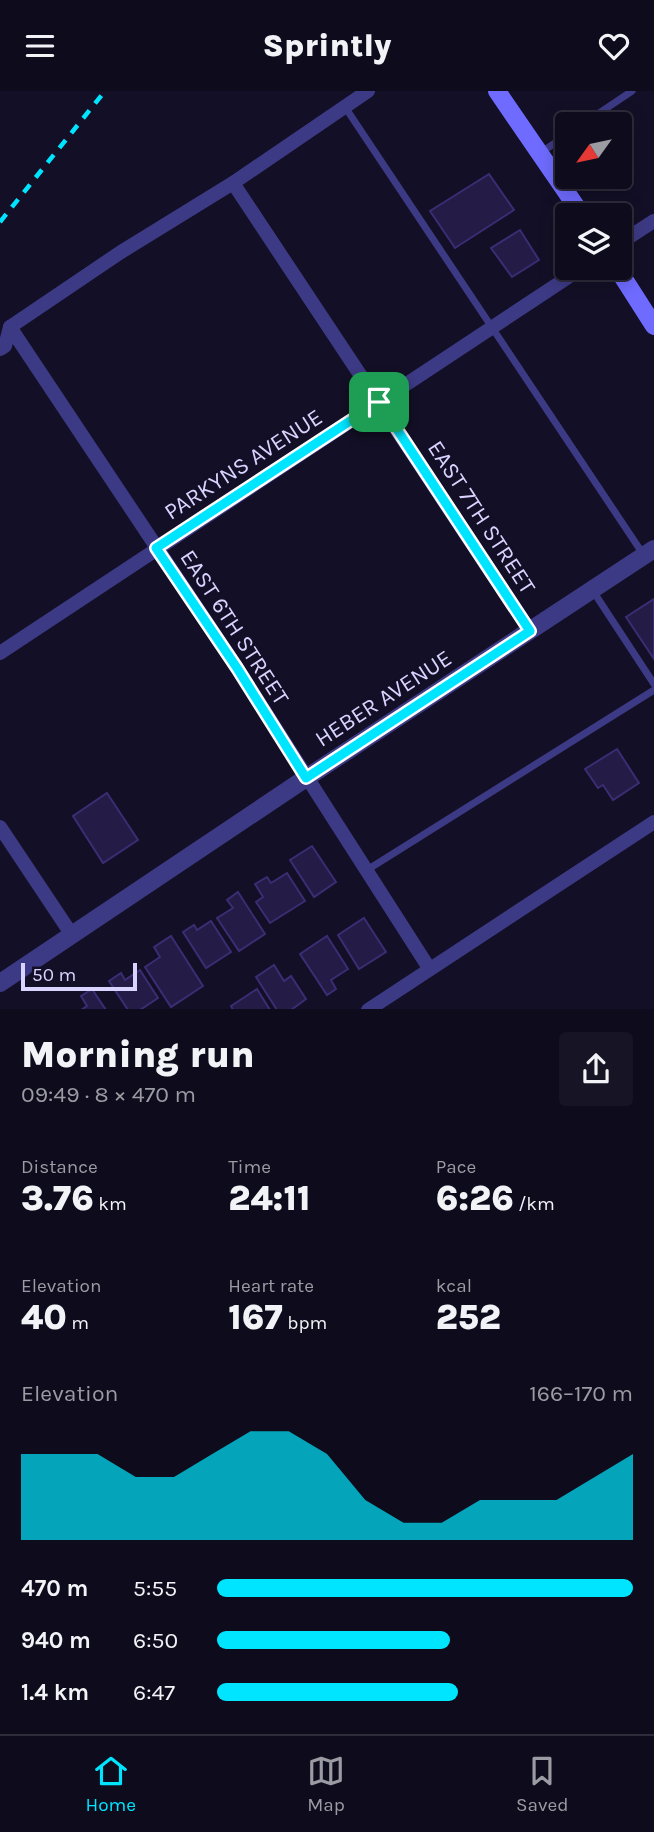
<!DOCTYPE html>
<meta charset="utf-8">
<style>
body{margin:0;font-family:Karla,sans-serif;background:#171425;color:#f1f3f6;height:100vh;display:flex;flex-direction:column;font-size:26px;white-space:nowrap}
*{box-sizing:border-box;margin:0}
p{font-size:23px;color:#9b9ba3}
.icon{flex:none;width:38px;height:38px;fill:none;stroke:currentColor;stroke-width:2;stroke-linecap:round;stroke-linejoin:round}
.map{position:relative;height:918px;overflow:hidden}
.sheet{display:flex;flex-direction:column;background:#0e0b1c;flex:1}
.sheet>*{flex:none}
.needle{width:46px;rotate:237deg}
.fabs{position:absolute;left:555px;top:21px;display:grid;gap:14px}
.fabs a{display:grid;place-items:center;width:77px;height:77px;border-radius:7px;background:#0e0b1c;box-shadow:0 4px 18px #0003,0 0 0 2px #2e2b3b;font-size:35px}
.scale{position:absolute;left:21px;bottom:18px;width:116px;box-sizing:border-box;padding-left:7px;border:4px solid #d9d4ff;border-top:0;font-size:19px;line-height:24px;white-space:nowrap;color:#d9d4ff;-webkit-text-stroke:5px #130f26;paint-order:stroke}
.pin{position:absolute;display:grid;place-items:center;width:60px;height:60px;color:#fff;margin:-30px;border-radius:14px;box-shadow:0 4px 10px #0006}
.round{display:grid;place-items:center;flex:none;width:74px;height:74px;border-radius:7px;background:#171425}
.overview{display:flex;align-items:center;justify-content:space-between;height:119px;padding:0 21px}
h1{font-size:38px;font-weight:800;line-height:52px}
.metrics{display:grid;grid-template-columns:repeat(3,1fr);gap:10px;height:119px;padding:7px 21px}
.metrics div{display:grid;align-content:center}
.metrics b{font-size:35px;font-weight:800}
.metrics small{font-size:19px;font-weight:400}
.metrics p{font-size:19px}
.chart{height:196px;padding:14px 21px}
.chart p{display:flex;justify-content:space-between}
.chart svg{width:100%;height:126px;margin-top:7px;fill:#00e5ff;opacity:.7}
ul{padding:0 21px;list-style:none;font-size:23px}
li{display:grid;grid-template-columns:112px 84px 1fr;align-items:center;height:52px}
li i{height:18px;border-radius:9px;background:#00e5ff}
header{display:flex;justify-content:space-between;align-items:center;height:91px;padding:0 21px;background:#0e0b1c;font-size:32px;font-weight:800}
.dock{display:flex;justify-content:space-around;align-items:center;height:98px;border-top:2px solid #2e2b3b;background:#0e0b1c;font-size:19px;color:#9b9ba3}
.dock a{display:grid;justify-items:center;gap:4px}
.dock .on{color:#00e5ff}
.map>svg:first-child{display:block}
.building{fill:#241b47;stroke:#3b2d73;stroke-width:2}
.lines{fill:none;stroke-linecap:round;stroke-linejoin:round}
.service{stroke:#3d3a85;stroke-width:7}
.minor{stroke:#3d3a85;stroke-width:14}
.tertiary{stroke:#3d3a85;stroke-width:18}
.secondary{stroke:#6f6bff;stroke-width:18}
.rail{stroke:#00e5ff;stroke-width:4.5;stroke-dasharray:10 9;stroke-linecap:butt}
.route-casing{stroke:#fff;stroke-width:14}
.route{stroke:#00e5ff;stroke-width:9}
.labels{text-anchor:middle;stroke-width:5;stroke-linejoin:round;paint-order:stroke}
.street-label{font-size:23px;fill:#d9d4ff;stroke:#130f26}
</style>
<header><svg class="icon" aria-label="menu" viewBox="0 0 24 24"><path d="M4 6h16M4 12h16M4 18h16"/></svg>Sprintly<svg class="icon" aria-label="heart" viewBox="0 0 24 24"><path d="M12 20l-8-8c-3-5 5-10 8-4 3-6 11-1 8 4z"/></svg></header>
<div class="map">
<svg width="654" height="919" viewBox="0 0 654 919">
<rect width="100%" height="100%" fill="#130f26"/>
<g class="building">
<polygon points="489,83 514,119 455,157 430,120"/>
<polygon points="520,139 539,169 512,186 491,157"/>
<polygon points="654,508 654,568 626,526"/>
<polygon points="617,658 639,692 613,709 603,694 598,697 585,678"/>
<polygon points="107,702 138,749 103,772 73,725"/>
<polygon points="312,755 336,791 314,806 290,769"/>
<polygon points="287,782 305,810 270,832 256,811 263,806 255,793 267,786 271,792"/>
<polygon points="238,801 265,843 239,860 217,827 233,817 227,809"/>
<polygon points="364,827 386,861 359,878 338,844"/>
<polygon points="211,830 231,861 206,877 183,841 194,834 197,839"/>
<polygon points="171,845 203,895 171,916 145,876 160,866 154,856"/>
<polygon points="327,845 348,878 331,889 336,898 327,904 300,863"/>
<polygon points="274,874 284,890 291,885 306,908 291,919 277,919 256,886"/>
<polygon points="140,879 158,907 140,919 128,919 109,890 121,882 125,889"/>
<polygon points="92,898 106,919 81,919 87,915 81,905"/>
<polygon points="257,898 270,919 233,919 231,915"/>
</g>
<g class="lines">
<g class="service">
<polyline points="345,16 643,463"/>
<polyline points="583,33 632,0"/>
<polyline points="540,62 567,44"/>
<polyline points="593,500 654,593"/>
<polyline points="367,779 654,599"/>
</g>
<g class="minor">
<polyline points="233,92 530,540"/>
<polyline points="620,152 654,130"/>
<polyline points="10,236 237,577 429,877"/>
<polyline points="10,236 121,161 233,92 368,0"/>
<polyline points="0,258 5,255 10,236"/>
<polyline points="0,562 582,177"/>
<polyline points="0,736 72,844"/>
<polyline points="368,919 654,731"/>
</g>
<polyline class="tertiary" points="0,892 306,687 654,458"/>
<g class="secondary">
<polyline points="497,0 582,124"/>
<polyline points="617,177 654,235"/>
</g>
<polyline class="rail" points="0,131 105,0"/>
</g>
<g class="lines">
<defs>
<polygon id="route" points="379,311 530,540 306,687 237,577 156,457"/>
</defs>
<use href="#route" class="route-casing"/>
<use href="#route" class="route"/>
</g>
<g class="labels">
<g class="street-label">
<text transform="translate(243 373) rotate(-33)" y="8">PARKYNS AVENUE</text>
<text transform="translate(482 426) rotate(57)" y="8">EAST 7TH STREET</text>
<text transform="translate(235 536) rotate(57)" y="8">EAST 6TH STREET</text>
<text transform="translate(383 607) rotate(-33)" y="8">HEBER AVENUE</text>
</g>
</g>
</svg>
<div class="fabs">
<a><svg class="needle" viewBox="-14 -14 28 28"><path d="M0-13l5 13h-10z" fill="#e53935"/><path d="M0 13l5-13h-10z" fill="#9b9ba3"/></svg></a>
<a><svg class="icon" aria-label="layers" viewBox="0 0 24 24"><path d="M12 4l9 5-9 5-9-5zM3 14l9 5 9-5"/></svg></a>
</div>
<div class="scale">50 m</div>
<div class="pin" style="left:379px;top:311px;background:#1e9e55"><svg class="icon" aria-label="arrive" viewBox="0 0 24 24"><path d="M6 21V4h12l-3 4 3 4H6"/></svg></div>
</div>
<section class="sheet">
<div class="overview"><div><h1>Morning run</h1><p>09:49 · 8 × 470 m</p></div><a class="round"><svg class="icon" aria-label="share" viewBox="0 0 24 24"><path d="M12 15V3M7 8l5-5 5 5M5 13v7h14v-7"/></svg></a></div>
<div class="metrics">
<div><p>Distance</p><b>3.76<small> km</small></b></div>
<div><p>Time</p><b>24:11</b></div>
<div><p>Pace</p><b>6:26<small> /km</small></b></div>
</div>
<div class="metrics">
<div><p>Elevation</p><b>40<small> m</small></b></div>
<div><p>Heart rate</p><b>167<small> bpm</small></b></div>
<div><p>kcal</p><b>252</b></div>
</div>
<div class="chart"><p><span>Elevation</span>166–170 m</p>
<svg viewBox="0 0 160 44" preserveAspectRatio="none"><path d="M0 44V14L10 14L20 14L30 22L40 22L50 14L60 6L70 6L80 14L90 30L100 38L110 38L120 30L130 30L140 30L150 22L160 14V44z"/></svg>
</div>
<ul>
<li><b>470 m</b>5:55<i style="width:100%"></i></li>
<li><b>940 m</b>6:50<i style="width:56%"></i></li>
<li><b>1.4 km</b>6:47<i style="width:58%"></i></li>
</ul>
</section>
<nav class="dock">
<a class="on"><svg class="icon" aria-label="home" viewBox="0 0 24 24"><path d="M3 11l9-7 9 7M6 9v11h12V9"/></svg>Home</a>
<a><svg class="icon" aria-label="map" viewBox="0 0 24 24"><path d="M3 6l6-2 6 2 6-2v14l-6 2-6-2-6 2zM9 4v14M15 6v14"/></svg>Map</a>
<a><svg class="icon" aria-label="saved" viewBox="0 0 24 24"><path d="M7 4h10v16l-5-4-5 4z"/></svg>Saved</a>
</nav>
